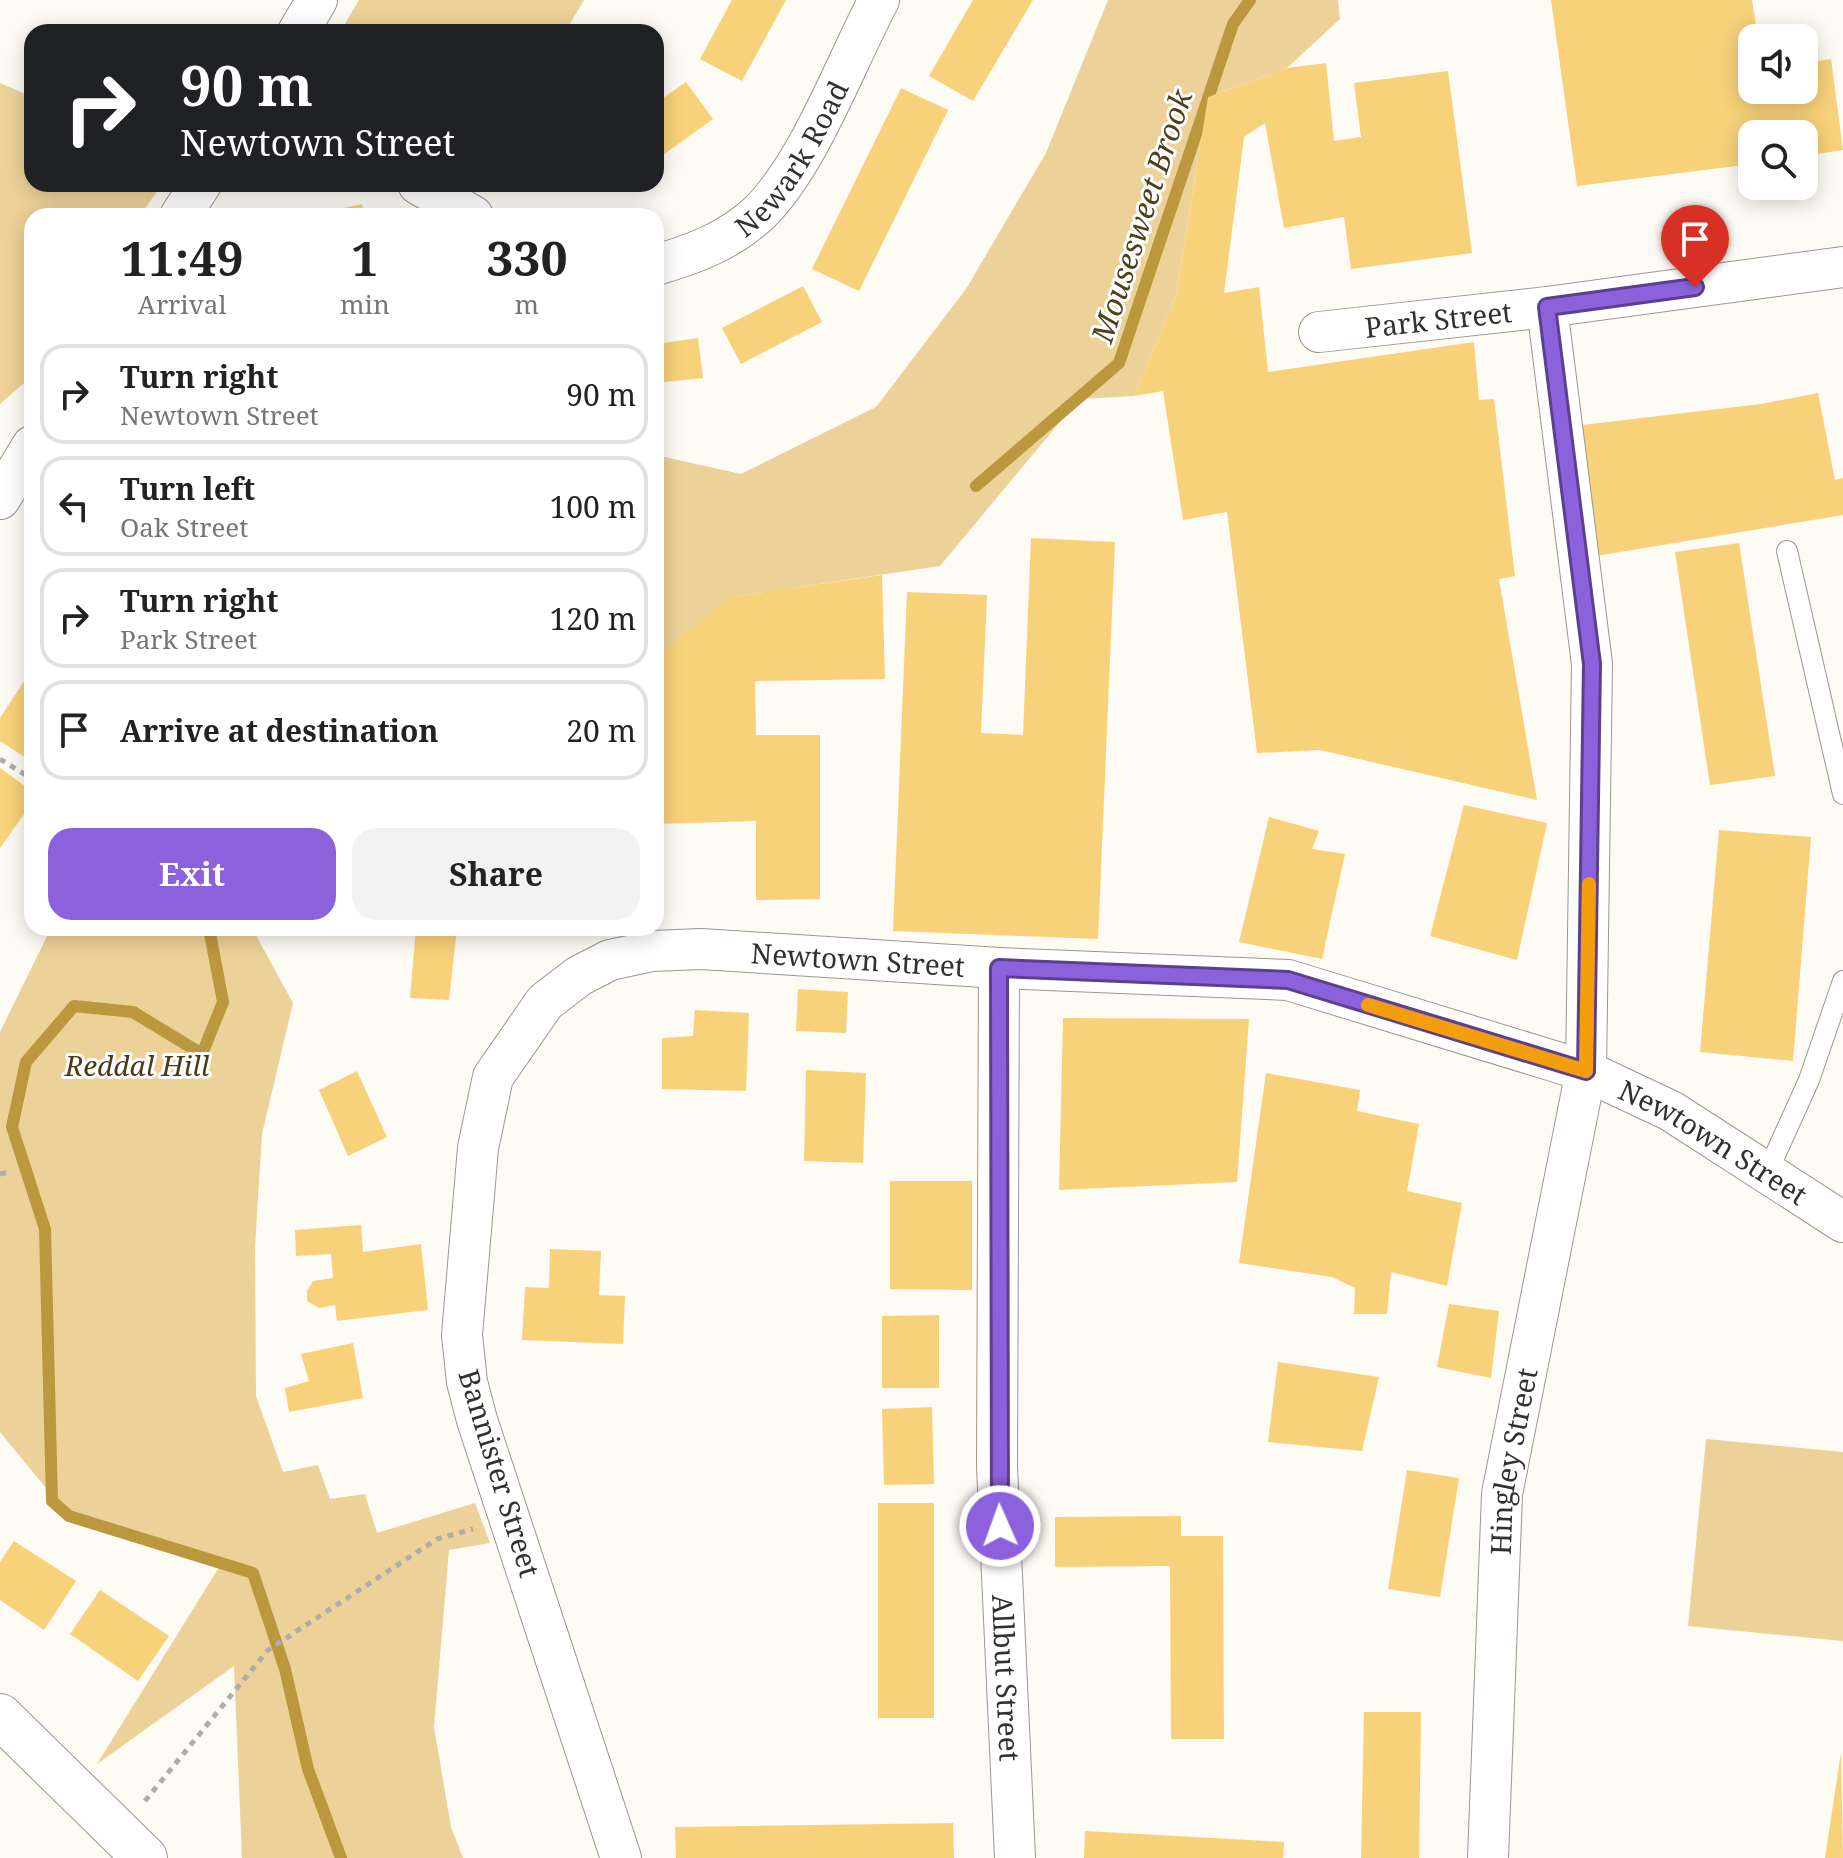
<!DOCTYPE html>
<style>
:root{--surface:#fff;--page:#f2f2f2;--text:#222;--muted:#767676;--line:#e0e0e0;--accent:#8c62dc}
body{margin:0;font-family:"Noto Serif",serif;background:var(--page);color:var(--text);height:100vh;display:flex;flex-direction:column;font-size:30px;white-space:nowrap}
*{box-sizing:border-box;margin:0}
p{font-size:26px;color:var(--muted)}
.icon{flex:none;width:44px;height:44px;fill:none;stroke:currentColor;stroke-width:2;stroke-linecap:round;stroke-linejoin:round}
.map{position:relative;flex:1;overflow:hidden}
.drawer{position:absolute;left:24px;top:208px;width:640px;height:728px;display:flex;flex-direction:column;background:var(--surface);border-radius:24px;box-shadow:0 4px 20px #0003}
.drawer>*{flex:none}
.hud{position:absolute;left:24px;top:24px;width:640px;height:168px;border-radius:24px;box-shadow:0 4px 20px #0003;background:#202124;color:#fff;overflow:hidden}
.controls{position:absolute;left:1738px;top:24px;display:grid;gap:16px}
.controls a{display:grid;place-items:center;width:80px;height:80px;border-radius:16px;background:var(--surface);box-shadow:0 4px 20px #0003;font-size:40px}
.pin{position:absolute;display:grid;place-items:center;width:68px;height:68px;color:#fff;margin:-82px -34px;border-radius:50% 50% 50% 0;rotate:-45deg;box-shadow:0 0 8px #0007}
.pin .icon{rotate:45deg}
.me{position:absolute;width:88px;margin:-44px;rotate:358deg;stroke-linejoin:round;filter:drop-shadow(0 0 6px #0008)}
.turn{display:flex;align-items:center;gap:28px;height:168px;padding:0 24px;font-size:36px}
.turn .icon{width:104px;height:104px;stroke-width:2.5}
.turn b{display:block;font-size:56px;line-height:68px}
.eta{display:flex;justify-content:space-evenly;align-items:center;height:136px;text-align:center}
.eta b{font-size:48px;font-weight:700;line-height:56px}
.button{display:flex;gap:16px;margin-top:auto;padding:16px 24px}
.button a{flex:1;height:92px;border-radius:24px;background:var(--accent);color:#fff;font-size:32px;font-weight:700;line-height:92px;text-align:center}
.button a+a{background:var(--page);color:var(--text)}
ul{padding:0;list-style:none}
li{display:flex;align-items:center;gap:24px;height:100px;margin:0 16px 12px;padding:0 8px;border:4px solid var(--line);border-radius:24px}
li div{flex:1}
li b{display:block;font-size:30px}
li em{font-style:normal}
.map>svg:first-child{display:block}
.green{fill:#ecd298}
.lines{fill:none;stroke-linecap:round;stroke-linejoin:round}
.stream{stroke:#bb973d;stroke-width:12}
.building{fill:#f8d27a}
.lane-casing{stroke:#9a9790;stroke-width:22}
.street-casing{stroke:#9a9790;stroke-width:42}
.secondary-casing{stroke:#9a9790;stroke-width:46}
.path{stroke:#afada8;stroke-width:5;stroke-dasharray:6 6;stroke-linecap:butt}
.lane{stroke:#fff;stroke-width:20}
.street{stroke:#fff;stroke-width:40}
.secondary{stroke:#fff;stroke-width:44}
.route-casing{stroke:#5b408f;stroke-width:20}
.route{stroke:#8c62dc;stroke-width:14}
.slow{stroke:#f59e0b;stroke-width:14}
.labels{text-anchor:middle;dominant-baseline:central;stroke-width:6;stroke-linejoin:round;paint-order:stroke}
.street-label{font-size:28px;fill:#32312e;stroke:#fff}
.park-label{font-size:28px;font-style:italic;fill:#4a3a15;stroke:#fff}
.water-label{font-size:30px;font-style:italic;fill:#4f3f1a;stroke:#fff}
</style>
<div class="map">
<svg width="1843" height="1858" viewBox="0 0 1843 1858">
<rect width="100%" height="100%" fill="#fefbf4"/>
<!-- green -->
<g class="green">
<path d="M359,0h225l-19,32h-225z"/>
<path d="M1108,0h230l2,19 -53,49 -79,29 -32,199 -42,100 -55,3 -139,167 -209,31 -75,60v-202l85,19 135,-67 90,-118 80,-136z"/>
<path d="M0,83l32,14v87h130l-22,32h-108v160l-32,28z"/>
<path d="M51,928h201l41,75 -31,131 -7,112 1,150 27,76 35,-7 12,34 35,-5 12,39 98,-30 15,40 -41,7 -15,177 17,100 12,31h-221l-8,-192 -137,98 124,-200 -152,-48 -69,-84v-400z"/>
<path d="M1706,1439l137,13v189l-155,-15z"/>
</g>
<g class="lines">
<!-- stream -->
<g class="stream">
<path d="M976,486l143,-123 114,-339 17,-24"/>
<path d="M209,928l14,74 -21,52 -69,-42 -59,-6 -48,56 -14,65 33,102 7,272 17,15 184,57 32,96 23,100 33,89"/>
</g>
</g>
<!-- building -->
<g class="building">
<path d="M732,0h54l-44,81 -42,-22z"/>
<path d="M973,0h60l-60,101 -44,-25z"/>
<path d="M1551,0h201l6,38h-6v52h52v-27l27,-4 12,91 -39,6v-22h-52v30l-175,22z"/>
<path d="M1326,63l8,78 27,-4 -7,-54 94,-12 24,182 -121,16 -7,-52 -60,11 -19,-105 -21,14 -20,156 35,-6 9,85 206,-30 5,58 15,-1 21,177 -16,3 38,221 -217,-50 -63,3 -30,-241 -44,8 -20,-129 -29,5 42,-100 32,-199 79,-29z"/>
<path d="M686,82l27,37 -57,41v-57z"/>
<path d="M901,88l47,22 -89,181 -47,-22z"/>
<path d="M362,204l2,12h-52l-1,-1z"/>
<path d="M803,286l19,36 -81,42 -19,-36z"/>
<path d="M698,338l5,40 -47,5v-39z"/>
<path d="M1818,393l17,87 8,-2v37l-247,41 -14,-131 179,-21z"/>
<path d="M1031,538l84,4 -17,397 -205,-8 14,-339 80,3 -6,138 42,2z"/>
<path d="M1739,543l36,233 -65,9 -35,-233z"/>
<path d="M882,575l3,104 -130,2 1,54h64v164l-64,1v-79l-100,3v-167l74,-60z"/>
<path d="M32,669v93l-32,-21v-23z"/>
<path d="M0,768l32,23v12l-32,45z"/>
<path d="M1464,805l83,18 -30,137 -87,-24z"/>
<path d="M1269,817l50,14 -7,18 33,5 -23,105 -83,-17z"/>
<path d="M1719,830l92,7 -18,224 -93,-9z"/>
<path d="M416,928h41l-8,72 -39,-2z"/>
<path d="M798,989l50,3 -2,41 -50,-2z"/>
<path d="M695,1010l54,3 -3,78 -84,-2v-51l31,-2z"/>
<path d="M1063,1018l186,1 -12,163 -178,8z"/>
<path d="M806,1070l60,3 -3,90 -59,-2z"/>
<path d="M357,1071l30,66 -39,19 -29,-66z"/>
<path d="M1266,1073l94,17 -3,21 62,13 -12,67 55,12 -15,83 -56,-14 -4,42h-33l1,-26 -23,-11 -93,-14z"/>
<path d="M890,1181h82v109l-82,-1z"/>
<path d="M361,1225l2,27 58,-8 7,66 -91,11 -2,-16 -16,3 -12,-7v-10l6,-10 20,-3 -2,-24 -35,2 -1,-26z"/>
<path d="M550,1249l51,2 -2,44 26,1 -2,48 -101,-4 3,-53 24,1z"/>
<path d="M1449,1304l50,7 -8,67 -54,-11z"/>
<path d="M939,1315v73h-57v-72z"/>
<path d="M353,1343l10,55 -74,14 -4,-24 24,-7 -8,-27z"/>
<path d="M1278,1362l101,15 -17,74 -94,-9z"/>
<path d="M932,1407l2,77 -50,1 -2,-76z"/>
<path d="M1407,1470l52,8 -19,119 -52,-8z"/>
<rect x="878" y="1503" width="56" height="215"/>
<path d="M1181,1516v20h42l1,203h-53l-1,-173 -115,1v-50z"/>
<path d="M14,1541l62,40 -32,49 -44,-30v-38z"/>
<path d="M100,1590l69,46 -31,45 -68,-47z"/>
<path d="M1364,1712h57l-2,146h-58z"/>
<path d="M1841,1752l2,106h-18z"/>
<path d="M953,1823l1,35h-278l-1,-31z"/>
<path d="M1085,1831l199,11 -1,16h-199z"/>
</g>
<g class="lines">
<defs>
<g id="lane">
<path d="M1787,551l56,243"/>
<path d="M1767,1173l42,-93 34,-99"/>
</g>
<g id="street">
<path d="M298,32l19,-32"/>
<path d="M418,184l55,32"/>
<path d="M180,216l21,-32"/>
<path id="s1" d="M656,265c38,-11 73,-24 103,-52 50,-49 86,-149 120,-213"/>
<path id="s2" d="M1319,332l228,-25 296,-40"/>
<path d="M0,499l32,-53"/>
<path id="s3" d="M999,968l-2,498 18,392"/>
<path id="s4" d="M621,1858l-144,-438 -10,-38 -5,-47 16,-187 15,-71 52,-75 34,-26 31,-16 42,-9 49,-2 298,19 289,12 298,91 85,40 172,111"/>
<path id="s5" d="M1488,1858l14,-364 84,-423 6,-407 -45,-357"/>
</g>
<path id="secondary" d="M0,1716l145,142"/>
</defs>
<!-- lane casing -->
<use href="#lane" class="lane-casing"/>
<!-- street casing -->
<use href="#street" class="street-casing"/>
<!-- secondary casing -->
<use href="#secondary" class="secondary-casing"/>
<!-- path -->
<g class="path">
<path d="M0,759l32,20"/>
<path d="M0,1174l9,-2"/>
<path d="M145,1801l123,-151 169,-111 36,-10"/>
</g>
<!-- lane -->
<use href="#lane" class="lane"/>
<!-- street -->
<use href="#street" class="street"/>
<!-- secondary -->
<use href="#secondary" class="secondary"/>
</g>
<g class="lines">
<defs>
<path id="route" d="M1000,1526l-1,-558 289,12 298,91 6,-407 -45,-357 148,-20"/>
</defs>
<!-- route casing -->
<use href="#route" class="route-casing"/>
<!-- route -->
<use href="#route" class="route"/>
<!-- slow -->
<path class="slow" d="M1368,1005l218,66 3,-187"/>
</g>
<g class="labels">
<!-- street labels -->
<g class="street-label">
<text stroke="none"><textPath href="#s1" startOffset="180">Newark Road</textPath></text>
<text stroke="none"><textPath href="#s2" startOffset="120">Park Street</textPath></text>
<text stroke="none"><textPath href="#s4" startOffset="1226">Newtown Street</textPath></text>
<text stroke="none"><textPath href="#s4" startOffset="2114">Newtown Street</textPath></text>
<text stroke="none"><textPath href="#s5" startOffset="398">Hingley Street</textPath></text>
<text transform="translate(500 1473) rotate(73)">Bannister Street</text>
<text stroke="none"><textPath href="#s3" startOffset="710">Allbut Street</textPath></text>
</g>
<!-- park labels -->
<g class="park-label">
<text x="137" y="1065">Reddal Hill</text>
</g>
<!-- water labels -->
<g class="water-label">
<text transform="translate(1141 216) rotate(-72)">Mousesweet Brook</text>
</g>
</g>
</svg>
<div class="controls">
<a><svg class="icon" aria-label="sound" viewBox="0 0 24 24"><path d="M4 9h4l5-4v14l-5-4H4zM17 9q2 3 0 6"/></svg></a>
<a><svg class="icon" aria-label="search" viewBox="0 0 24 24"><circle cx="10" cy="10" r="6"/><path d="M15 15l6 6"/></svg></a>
</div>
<div class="pin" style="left:1695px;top:287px;background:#d93025"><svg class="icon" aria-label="arrive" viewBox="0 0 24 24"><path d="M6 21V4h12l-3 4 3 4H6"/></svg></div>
<svg class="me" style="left:1000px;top:1526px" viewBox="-20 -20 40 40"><circle r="17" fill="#8c62dc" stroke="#fff" stroke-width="3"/><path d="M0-11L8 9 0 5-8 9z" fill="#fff"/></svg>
<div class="hud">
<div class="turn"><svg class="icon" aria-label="right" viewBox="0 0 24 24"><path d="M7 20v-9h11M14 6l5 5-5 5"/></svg><div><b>90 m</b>Newtown Street</div></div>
</div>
<section class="drawer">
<div class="eta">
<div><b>11:49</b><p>Arrival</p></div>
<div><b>1</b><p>min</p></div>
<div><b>330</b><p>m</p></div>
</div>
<ul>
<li><svg class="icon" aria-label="right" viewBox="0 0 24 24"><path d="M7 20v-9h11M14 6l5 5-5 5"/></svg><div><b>Turn right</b><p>Newtown Street</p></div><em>90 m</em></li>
<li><svg class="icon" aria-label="left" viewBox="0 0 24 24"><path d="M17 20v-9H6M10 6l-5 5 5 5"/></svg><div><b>Turn left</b><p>Oak Street</p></div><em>100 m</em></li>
<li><svg class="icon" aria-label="right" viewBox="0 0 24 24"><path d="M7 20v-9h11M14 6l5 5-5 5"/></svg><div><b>Turn right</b><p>Park Street</p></div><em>120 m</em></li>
<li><svg class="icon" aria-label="arrive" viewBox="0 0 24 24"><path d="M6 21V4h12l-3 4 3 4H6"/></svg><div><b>Arrive at destination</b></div><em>20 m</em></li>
</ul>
<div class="button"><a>Exit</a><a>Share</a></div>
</section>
</div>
